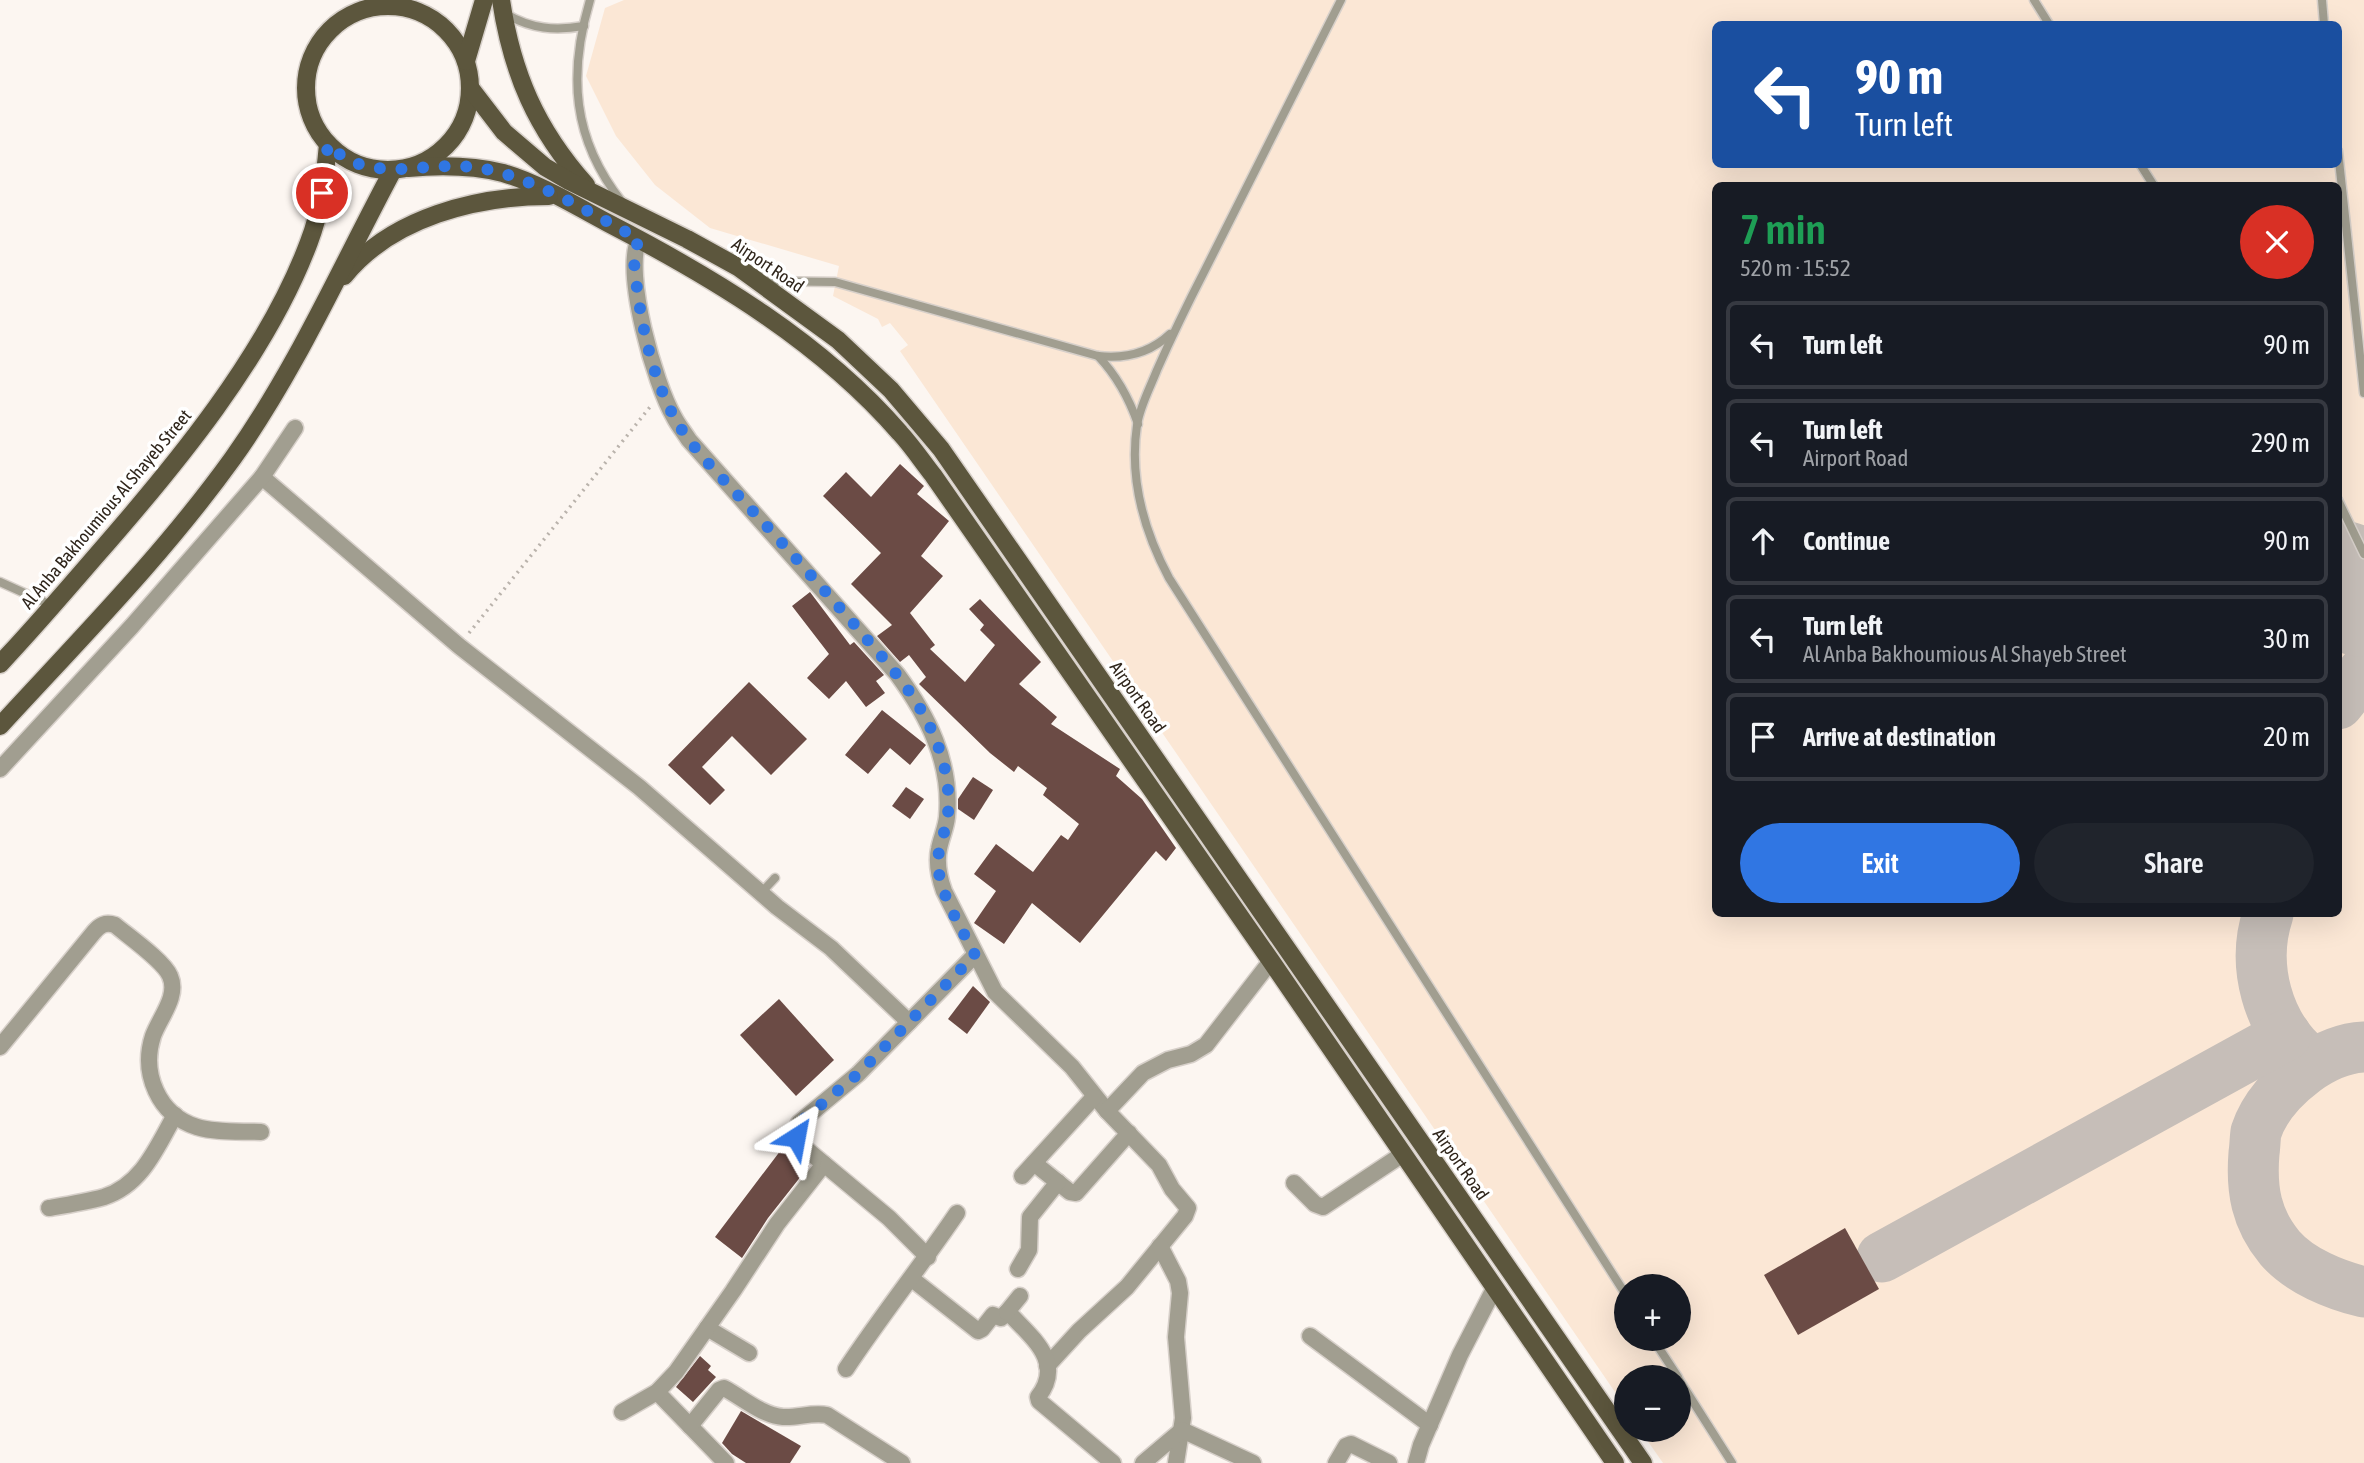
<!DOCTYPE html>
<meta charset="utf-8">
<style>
:root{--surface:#171b24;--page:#20242c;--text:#f1f3f6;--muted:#9ea1a6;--line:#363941;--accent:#3076e3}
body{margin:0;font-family:"Asap Condensed",sans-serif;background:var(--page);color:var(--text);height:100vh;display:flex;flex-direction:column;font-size:26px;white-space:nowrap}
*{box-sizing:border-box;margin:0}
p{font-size:23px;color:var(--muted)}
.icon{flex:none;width:38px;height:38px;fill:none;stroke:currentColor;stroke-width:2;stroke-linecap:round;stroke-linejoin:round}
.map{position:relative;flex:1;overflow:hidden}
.panel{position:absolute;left:1712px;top:182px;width:630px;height:735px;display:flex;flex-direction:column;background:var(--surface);border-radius:10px;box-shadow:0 7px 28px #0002}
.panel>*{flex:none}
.top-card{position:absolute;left:1712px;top:21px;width:630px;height:147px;border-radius:10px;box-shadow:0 7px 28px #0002;background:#1a4fa0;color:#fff;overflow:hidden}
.fabs{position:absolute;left:1614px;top:1274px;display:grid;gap:14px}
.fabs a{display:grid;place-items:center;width:77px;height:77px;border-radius:50%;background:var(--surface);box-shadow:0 7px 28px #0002;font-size:35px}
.pin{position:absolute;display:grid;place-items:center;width:60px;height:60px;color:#fff;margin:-30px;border:4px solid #fff;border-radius:50%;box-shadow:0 2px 7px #0007}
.me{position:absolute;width:77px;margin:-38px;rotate:34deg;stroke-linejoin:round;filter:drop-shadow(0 0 5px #0008)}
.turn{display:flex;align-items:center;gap:24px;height:147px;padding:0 28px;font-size:32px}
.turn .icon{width:91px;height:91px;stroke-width:2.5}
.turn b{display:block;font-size:49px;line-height:60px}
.round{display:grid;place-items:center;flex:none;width:74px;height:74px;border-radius:37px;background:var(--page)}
.head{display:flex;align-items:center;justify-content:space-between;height:119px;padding:0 28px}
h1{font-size:42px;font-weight:600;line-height:52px;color:#1e9e55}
.action{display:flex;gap:14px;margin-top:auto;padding:14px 28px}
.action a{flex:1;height:80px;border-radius:42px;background:var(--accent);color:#fff;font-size:28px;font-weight:600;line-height:80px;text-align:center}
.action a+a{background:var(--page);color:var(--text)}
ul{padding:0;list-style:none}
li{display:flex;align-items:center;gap:21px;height:88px;margin:0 14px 10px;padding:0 14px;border:4px solid var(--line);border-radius:10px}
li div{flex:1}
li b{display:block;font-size:26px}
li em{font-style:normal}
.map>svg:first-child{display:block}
.built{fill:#fbe7d5;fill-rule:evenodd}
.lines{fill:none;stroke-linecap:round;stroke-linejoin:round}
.taxiway{stroke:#c6beb8;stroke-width:51}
.runway{stroke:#c6beb8;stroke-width:128}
.building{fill:#6b4b45}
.service-casing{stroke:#d7d0ca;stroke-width:11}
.minor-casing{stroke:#d7d0ca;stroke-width:19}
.primary-casing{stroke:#d7d0ca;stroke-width:21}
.path{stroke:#bab3ac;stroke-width:3.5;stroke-dasharray:2 5;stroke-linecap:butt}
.service{stroke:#a19e90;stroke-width:8}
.minor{stroke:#a19e90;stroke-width:16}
.primary{stroke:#5c563d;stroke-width:18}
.route{stroke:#3076e3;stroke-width:12;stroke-dasharray:0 21.6}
.labels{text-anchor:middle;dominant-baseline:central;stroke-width:7;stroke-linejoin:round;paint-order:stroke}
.street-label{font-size:18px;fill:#2f251b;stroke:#fff}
</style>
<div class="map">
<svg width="2364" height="1463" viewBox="0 0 2364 1463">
<rect width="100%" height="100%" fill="#fcf6f1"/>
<!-- built -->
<path class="built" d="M624,0h1740v1463h-701l-23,-33h38v-53h-52v31l-726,-1057 8,-6 -18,-22 -8,4 -4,-8 -45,-23 6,-30 -129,-38 -55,-43 -39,-49 -30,-60 19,-68zM1715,24h623v140h-623zM1715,186h623v728h-623zM1626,1286h52v53h-52z"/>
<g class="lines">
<!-- taxiway -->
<g class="taxiway">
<path d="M2338,704l26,-33"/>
<path d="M2268,914c-17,51 -1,112 41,146"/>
<path d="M2364,1047c-22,1 -41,10 -59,23 -20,15 -41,37 -49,62 -1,6 -1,15 -2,21 -3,37 2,66 26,95 20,23 55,37 84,44"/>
<path d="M1882,1257l404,-222"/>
</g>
<!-- runway -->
<path class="runway" d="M2338,584l26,9"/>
</g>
<!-- building -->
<g class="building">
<path d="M900,464l24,22 -7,8 32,27 -28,35 22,20 -33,37 25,32 -5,4 35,33 30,-37 -15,-15 4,-5 -15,-16 11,-10 61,63 -22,22 38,33 -6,7 69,45 -4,7 26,23 34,49 -10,13 -10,-10 -76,92 -48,-40 -28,41 -30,-21 22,-32 -22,-17 22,-30 37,28 28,-37 7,5 11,-16 -36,-29 4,-7 -29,-22 -4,6 -24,-19 -71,-69 7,-7 -17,-22 -9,7 -23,-26 15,-11 -41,-41 30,-31 -58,-57 23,-24 25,25z"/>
<path d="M810,592l40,53 4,-3 30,33 -8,6 9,12 -19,14 -20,-26 -17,18 -22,-21 22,-24 -37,-48z"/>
<path d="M749,682l58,57 -36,36 -39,-39 -30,31 23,23 -15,15 -42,-40z"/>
<path d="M882,710l44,35 -16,20 -20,-17 -22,26 -23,-19z"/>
<path d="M973,777l20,13 -19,30 -16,-11v-10z"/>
<path d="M906,787l18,12 -14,20 -18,-13z"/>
<path d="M973,986l17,16 -23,32 -19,-15z"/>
<path d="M779,999l55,61 -38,36 -56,-61z"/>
<path d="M787,1142l6,10 16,14 -41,52 -26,40 -27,-21z"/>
<path d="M1845,1228l34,61 -81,46 -34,-60z"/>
<path d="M700,1356l11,10 -3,4 8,7 -23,25 -17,-15z"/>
<path d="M741,1411l60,35 -11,17h-44l-14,-9 -10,-11z"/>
</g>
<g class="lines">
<defs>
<g id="service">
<path d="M590,0c-22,74 -18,139 32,202"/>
<path d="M1341,0c-45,90 -91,180 -136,270 -17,33 -33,66 -48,100 -7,18 -17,36 -20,55 -8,54 7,106 32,153l457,717"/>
<path d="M2034,0l15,24"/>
<path d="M2322,0l2,24"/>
<path d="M506,14c25,15 49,17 78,12"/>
<path d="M2338,151l26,242"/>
<path d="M2140,164l14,22"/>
<path d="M763,281l72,1 263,74c27,3 52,-3 72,-22"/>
<path d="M1098,356c19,20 31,42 40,68"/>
<path d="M2338,500l26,54"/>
<path d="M0,582l53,24"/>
<path d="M761,893l14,-15"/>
<path d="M1653,1339l25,38"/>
<path d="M1678,1378l54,85"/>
</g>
<g id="minor">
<path d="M639,239c-16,34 16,146 35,178 4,8 10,15 15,23l208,234c31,42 55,89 50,143 -1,11 -6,21 -8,32 -3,14 0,28 5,42l51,101 77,75 35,44 52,54 13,24 16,19 -3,8 -58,71 -48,44 -32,35"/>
<path d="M262,477l197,169 180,141 138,120 54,41 78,74"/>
<path d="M0,769l132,-143 130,-149 33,-49"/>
<path d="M0,1047l94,-115c6,-7 11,-10 21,-7 13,11 49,36 55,51 9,20 -10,41 -17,60 -12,37 5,79 44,91 20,6 43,4 64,5"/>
<path d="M1107,1111l36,-38 25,-13 23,-6 15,-9 65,-84"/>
<path d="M1034,1163l36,29 6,1 53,-60"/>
<path d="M1022,1176l72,-79"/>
<path d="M1294,1183l21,21 8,3 80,-53"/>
<path d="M49,1208c18,-3 37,-6 55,-11 38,-12 53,-50 71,-82"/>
<path d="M1160,1246l18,35 2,12 -4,44 7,81 -7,45"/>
<path d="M928,1257l-39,-39 -89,-74c-5,-8 -5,-13 -1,-21l59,-49 117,-119"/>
<path d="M1018,1269l11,-19 1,-33 28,-35"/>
<path d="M912,1279l66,52 4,-2 11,-14 8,3 5,-5h3c23,25 56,49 29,84l1,4 74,62"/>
<path d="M1007,1312l13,-16"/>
<path d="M707,1328l42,25"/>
<path d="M1310,1336l120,89"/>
<path d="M846,1369c35,-53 75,-103 111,-156"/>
<path d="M657,1392l69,71"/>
<path d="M622,1412l35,-20 19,-20 57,-81 44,-67 47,-60"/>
<path d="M690,1426l29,-36 5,-2c19,10 37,27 59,29 15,1 29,-5 44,-2l75,48"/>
<path d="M1143,1463l39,-33 71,33"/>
<path d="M1336,1463l10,-17 5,-2 38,19"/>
<path d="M1416,1463l5,-18 39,-90 35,-68"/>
</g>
<g id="primary">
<path d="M501,0c11,73 35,129 85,185"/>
<circle cx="388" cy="88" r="82"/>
<path d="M466,61l18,-61"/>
<path d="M471,89l33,43 41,35 24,14 118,58 51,28 100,73 53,50 50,59 702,1014"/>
<path d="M408,168c33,-3 63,-3 95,5 35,10 73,33 105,50 106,55 213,119 292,210 12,13 22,28 33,42l338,486 344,502"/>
<path d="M344,276c48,-59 133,-80 205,-80"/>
<path d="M0,664c33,-35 64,-71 95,-107 79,-90 172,-202 214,-315 12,-31 16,-65 19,-98"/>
<path d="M0,726c80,-87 164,-172 233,-268 64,-90 108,-191 160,-288"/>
</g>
</defs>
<!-- service casing -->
<use href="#service" class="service-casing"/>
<!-- minor casing -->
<use href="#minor" class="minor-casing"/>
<!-- primary casing -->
<use href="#primary" class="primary-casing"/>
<!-- path -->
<path class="path" d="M469,633l181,-226"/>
<!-- service -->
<use href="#service" class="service"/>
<!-- minor -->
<use href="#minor" class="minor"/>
<!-- primary -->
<use href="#primary" class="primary"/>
</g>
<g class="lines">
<!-- route -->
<path class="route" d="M322,193l6,-49c40,42 94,17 144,23 55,6 118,46 167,72l-5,14v9c5,51 15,107 39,153 15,30 54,68 77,93 35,38 69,76 103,115 28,33 59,65 78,106 13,27 21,62 16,92 -3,14 -9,27 -9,41 0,30 24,67 37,93l-117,119 -59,49 -3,6v8"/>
</g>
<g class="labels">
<!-- street labels -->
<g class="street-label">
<text transform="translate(768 265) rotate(34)">Airport Road</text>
<text transform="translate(106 509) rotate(-50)">Al Anba Bakhoumious Al Shayeb Street</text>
<text transform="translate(1138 697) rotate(55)">Airport Road</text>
<text transform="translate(1461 1164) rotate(55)">Airport Road</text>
</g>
</g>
</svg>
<div class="fabs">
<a>+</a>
<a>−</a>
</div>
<div class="pin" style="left:322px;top:193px;background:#d93025"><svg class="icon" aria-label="arrive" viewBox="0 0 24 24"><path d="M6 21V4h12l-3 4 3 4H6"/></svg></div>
<svg class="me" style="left:796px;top:1137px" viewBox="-20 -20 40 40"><path d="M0-17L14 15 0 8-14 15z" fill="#3076e3" stroke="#fff" stroke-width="4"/></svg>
<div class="top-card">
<div class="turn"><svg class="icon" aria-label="left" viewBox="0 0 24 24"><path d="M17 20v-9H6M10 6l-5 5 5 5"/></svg><div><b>90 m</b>Turn left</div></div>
</div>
<section class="panel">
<div class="head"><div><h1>7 min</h1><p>520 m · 15:52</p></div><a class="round" style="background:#d93025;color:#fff"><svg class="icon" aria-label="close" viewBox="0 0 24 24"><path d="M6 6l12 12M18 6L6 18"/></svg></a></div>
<ul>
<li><svg class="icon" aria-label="left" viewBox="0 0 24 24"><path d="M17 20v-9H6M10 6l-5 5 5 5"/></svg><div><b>Turn left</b></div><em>90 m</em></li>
<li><svg class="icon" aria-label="left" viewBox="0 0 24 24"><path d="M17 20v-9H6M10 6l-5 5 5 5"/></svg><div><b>Turn left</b><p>Airport Road</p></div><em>290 m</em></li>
<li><svg class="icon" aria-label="ahead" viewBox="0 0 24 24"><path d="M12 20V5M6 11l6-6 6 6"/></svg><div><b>Continue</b></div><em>90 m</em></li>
<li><svg class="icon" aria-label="left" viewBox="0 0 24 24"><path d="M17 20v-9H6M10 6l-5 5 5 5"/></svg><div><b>Turn left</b><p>Al Anba Bakhoumious Al Shayeb Street</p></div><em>30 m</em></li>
<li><svg class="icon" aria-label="arrive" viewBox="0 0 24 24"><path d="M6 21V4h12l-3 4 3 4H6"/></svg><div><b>Arrive at destination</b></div><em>20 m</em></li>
</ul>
<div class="action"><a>Exit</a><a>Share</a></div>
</section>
</div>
